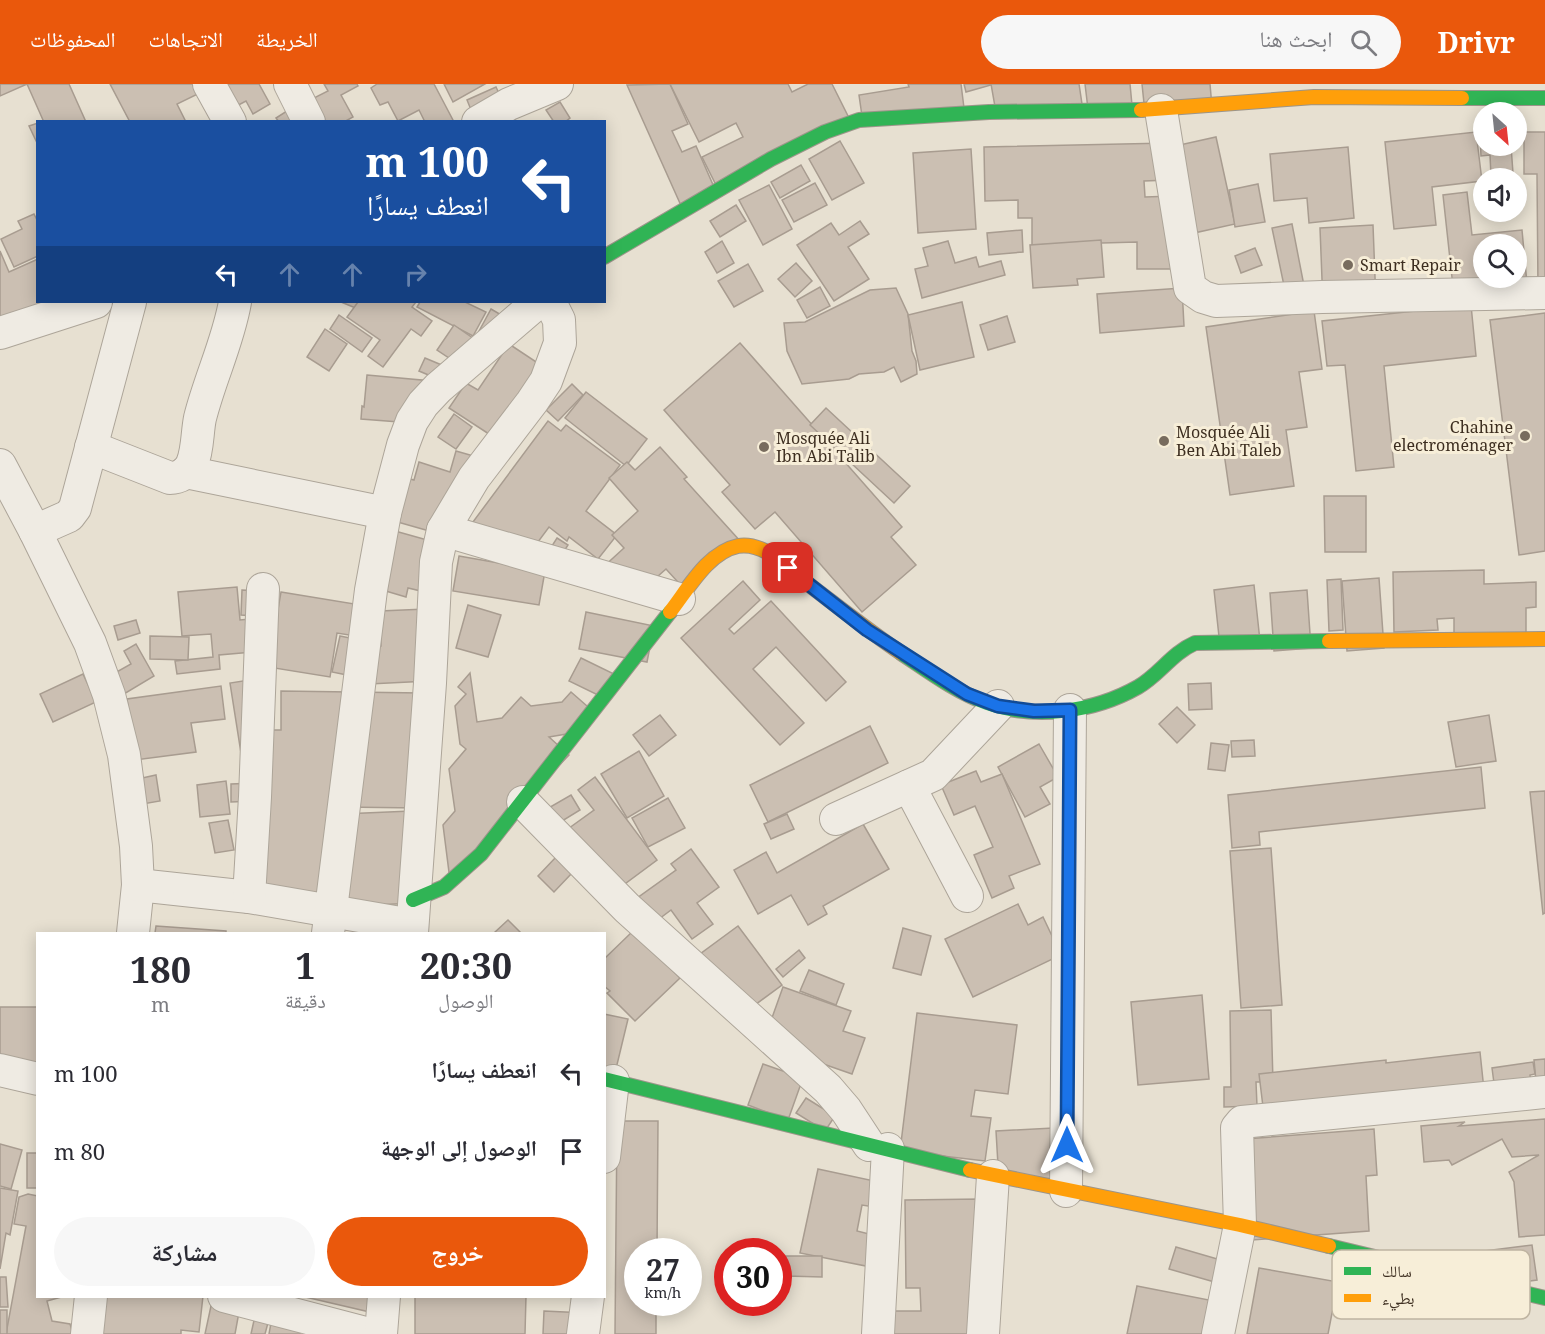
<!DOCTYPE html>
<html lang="ar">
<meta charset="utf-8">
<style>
:root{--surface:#fff;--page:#f7f7f7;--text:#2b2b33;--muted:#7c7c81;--accent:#ea580c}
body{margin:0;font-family:"Noto Serif","Noto Naskh Arabic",serif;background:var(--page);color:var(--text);direction:rtl;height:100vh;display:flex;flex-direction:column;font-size:22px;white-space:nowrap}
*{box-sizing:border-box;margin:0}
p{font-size:20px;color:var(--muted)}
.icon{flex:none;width:33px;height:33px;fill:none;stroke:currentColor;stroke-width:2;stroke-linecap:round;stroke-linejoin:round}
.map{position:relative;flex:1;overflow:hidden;direction:ltr}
.details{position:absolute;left:36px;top:848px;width:570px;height:366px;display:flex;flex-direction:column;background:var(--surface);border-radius:0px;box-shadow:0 3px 15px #0003;direction:rtl}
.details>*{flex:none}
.guide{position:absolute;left:36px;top:36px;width:570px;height:183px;border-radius:0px;box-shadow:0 3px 15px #0003;direction:rtl;background:#1a4fa0;color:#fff;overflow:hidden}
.needle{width:39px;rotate:153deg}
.controls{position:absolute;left:1473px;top:18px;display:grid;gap:12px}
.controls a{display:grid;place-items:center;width:54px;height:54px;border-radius:50%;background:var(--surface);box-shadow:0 3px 15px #0003;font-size:30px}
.speed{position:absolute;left:624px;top:1154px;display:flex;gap:12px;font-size:30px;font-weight:700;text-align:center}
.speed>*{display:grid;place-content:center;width:78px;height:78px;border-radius:50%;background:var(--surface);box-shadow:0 3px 15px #0003;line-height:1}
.speed small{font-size:15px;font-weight:400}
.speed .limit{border:9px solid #d22;background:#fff;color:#111}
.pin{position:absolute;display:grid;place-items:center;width:51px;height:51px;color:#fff;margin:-26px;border-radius:12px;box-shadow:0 3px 9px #0006}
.me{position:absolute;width:66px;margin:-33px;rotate:0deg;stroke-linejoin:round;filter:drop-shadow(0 0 4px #0008)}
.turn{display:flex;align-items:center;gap:21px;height:126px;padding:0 18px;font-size:27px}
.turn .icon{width:78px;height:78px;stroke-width:2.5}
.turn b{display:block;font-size:42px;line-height:51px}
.lanes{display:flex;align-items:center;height:57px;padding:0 18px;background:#0003;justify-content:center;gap:30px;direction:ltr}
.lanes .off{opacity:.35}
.eta{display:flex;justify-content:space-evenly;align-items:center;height:102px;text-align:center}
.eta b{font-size:36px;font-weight:700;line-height:42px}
.cta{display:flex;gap:12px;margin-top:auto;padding:12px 18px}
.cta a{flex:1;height:69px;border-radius:36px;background:var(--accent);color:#fff;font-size:24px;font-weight:700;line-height:69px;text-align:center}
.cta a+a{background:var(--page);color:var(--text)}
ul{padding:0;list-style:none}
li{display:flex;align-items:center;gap:18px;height:78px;padding:0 18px}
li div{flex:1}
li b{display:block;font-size:22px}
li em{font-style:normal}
header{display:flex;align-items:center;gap:36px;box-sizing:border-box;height:84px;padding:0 30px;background:var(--accent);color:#fff}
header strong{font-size:28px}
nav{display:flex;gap:33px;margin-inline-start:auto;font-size:21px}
.search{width:420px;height:54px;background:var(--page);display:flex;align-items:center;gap:15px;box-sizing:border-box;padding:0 21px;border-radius:33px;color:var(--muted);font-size:22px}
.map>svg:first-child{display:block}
.building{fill:#cbbfb2;stroke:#a89c90;stroke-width:1.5;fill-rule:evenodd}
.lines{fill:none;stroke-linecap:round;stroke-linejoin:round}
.street-casing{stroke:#ada599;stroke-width:34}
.fast-casing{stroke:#9c958a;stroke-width:16}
.slow-casing{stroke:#9c958a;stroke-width:16}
.street{stroke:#efebe3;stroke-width:32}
.fast{stroke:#30b455;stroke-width:14}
.slow{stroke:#ff9f0a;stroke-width:14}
.route-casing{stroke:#114b97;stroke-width:15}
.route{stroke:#1a73e8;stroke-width:10}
.poi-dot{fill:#786c5e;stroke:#f7eed8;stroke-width:2}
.labels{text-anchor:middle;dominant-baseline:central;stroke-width:6;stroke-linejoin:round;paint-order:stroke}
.poi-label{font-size:16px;fill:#3d2e20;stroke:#f7eed8;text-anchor:start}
.key{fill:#f7eed8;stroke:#bfb4a1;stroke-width:1.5}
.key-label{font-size:16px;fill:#3d2e20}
</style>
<header>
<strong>Drivr</strong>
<div class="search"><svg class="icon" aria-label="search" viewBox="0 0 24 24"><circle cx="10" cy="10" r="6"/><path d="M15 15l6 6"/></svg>ابحث هنا</div>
<nav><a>الخريطة</a><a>الاتجاهات</a><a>المحفوظات</a></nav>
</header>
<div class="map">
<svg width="1545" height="1250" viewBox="0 0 1545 1250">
<rect width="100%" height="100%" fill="#e7e0d1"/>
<!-- building -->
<g class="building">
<path d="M0,0h69l17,38h-45l2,-2 -16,-36 -27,12z"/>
<path d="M110,0h95l3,5 -31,15 9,18h-56z"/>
<path d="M214,0h45l11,20 -17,10 -7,-13 -17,9z"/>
<path d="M324,0h33l1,2 -17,9 12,22 -9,5h-25l-11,-21 20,-10z"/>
<path d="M377,0h57l20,38h-29l-6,-12 -21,11 -10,-19 -8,3 -9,-17z"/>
<path d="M444,0h41l-32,18z"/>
<path d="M670,0l18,40 -16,7 10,21 14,-6 21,48 -34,16 -56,-125z"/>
<path d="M670,0h118l4,8 16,-8h24l18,36 -133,67 -15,-30 41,-20 -7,-14 -37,19z"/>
<path d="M908,0h53l3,24 -101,15 -4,-28 50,-8z"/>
<path d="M964,0h27v1l-25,7z"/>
<path d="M991,0h88l3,20 -85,14z"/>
<path d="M1085,0h45l2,21 -44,4z"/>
<path d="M1142,0h68l2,23 -67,6z"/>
<path d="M496,3l14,30 -34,5 -9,-22z"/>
<path d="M560,18l10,16 -5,4h-11l-8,-12z"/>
<path d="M290,25l8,13h-19l-3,-4z"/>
<path d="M38,39v22l-9,-19z"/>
<path d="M1476,48l6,49 -50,6 4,38 -42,4 -9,-87z"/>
<path d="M1524,48h21v158h-7l-1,-116h-13z"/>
<path d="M1480,52h4v10h27l2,27 -22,3 -1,-21 -9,1z"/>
<path d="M1216,53l19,87 -41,9 -19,-87z"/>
<path d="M840,57l24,42 -32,17 -23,-41z"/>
<path d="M1169,59v37l-25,1 1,16 28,-1 1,73h-37v-27l-105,3v-27h-14v-18l-33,1 -1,-54z"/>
<path d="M1348,63l6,71 -45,5 -2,-25 -33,3 -4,-47z"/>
<path d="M971,65l5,80 -58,4 -5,-80z"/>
<path d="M801,81l9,16 -30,17 -9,-16z"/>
<path d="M815,99l12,22 -33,17 -12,-22z"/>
<path d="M1258,100l7,38 -30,5 -6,-37z"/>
<path d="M769,101l23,44 -29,16 -24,-45z"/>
<path d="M1467,108l5,43 50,-5 5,54 -73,12 -11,-101zM1484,160h32v34h-32z"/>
<path d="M736,121l10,16 -26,16 -10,-16z"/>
<path d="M34,130l4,8v34l-24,11 -13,-28 21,-10 -4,-8z"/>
<path d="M860,137l9,13 -21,13 21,32 -35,22 -37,-56 34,-22 8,12z"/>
<path d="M1292,140l14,72 -19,4 -15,-72z"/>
<path d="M1373,141l3,78 -53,2 -3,-77z"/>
<path d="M1022,146l1,22 -34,3 -2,-22z"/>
<path d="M1101,156l3,37 -27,2 1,6 -45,3 -3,-43z"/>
<path d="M722,157l12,22 -17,10 -12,-21z"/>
<path d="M948,157l7,22 21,-6 3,10 22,-6 4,14 -83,23 -7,-29 13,-3 -5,-18z"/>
<path d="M1255,164l7,17 -21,8 -6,-17z"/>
<path d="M0,167l9,21 29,-13v43h7l-45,20z"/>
<path d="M796,179l16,18 -17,16 -17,-18z"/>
<path d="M748,180l15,27 -29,16 -16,-26z"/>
<path d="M820,203l10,19 -23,12 -10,-18z"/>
<path d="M896,204l12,26 4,37 4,10 1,13 -16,8 -7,-15 -10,5 -25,2 -10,5 -47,5 -15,-33 -3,-28 21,-1 65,-32z"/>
<path d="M1182,204l2,38 -84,7 -3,-39z"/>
<path d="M341,218h20l-3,7z"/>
<path d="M358,218h58l-4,5 20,14 -11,15 -10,-7 -28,38 -15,-11 12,-16 -33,-23z"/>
<path d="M420,218h45l21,10 -13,24 -56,-29z"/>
<path d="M962,218l12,55 -54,13 -12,-55z"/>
<path d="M1471,221l5,51 -92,10 10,101 -38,4 -11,-106 -18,1 -5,-45z"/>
<path d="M491,225l19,11 -32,13z"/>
<path d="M1314,227l8,58 -23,3 8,55 -21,3 8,56 -64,9 -24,-168z"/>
<path d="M1545,229v238l-26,4 -29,-235z"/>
<path d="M339,231l33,23 -10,14 -32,-23z"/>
<path d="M1007,232l8,26 -27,8 -8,-25z"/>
<path d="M454,241l36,25 -17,24 -36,-24z"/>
<path d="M325,245l22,15 -18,27 -22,-14z"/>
<path d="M740,259l162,184 -11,10 25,28 -54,47 -87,-100 -20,17 -33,-37 8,-7 -66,-75z"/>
<path d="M509,260l50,33 -67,59 -43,-28 17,-25 12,7z"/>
<path d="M425,274l19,8 -6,13 -19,-8z"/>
<path d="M367,291l65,6 -20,42 -51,-4 1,-13 2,1z"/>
<path d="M572,300l11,11 -25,26 -12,-11z"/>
<path d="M586,308l61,47 -21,27 -61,-48z"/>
<path d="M826,324l84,78 -16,17 -84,-78z"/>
<path d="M454,330l18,13 -16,22 -18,-12z"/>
<path d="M548,337l13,10 5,-6 54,40 -34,46 31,24 -19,24 -29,-22 -2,4 -18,-14 -14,19 -68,-16z"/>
<path d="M660,363l27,30 -3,2 57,63 -54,50 -21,-23 -36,32 -29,-32 23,-21 -12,-13 26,-24 -29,-33 18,-16 8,8z"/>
<path d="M456,367l21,6 -23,81 -60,-17 12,-43 8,2 5,-18 31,10z"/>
<path d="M1324,412h42v56h-41z"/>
<path d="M395,447l43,12 -13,49 -17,-4 -2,9 -27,-8z"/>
<path d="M557,454l11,7 -14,22 -11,-7z"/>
<path d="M459,472l86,15 -6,34 -86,-14z"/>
<path d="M1484,486v14l52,-2v25l-10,1v27l-72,6v-23l-17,1 1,11 -44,2 -1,-60z"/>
<path d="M1379,494l5,70 -37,3 -5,-70z"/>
<path d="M1341,495l2,51 -14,1 -2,-51z"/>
<path d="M743,497l17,19 -31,29 5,5 37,-33 75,81 -20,19 -50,-54 -23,22 51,54 -24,22 -99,-107z"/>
<path d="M1254,501l6,56 -40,5 -6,-56z"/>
<path d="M237,503l3,33 20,-2 4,33 -45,4 1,14 -43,5 -2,-13 38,-4 -2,-23 -29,2 -4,-44z"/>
<path d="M242,506l16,1 -1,25 -16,-1z"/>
<path d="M1307,506l4,58 -37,3 -4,-58z"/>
<path d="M281,508l92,15 -5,31 -31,-5 -7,44 -62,-10z"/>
<path d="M468,521l33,10 -13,42 -32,-9z"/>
<path d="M426,525l3,72 -60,3 -1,-38h13l-1,-35z"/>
<path d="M586,528l68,14 -7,36 -68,-13z"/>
<path d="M136,536l4,13 -22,7 -4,-14z"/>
<path d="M150,552l39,1 -1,23 -38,-1z"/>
<path d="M340,552l25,5 -8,36 -25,-5z"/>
<path d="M136,560l18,32 -30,18 -11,-20 18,-10 -7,-13z"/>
<path d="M581,574l33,16 -12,23 -33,-16z"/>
<path d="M470,589l7,49 25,-4 19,-21 10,9 31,-4 9,-10 24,21 -17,19 -29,5 20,18 -119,125 -7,-55 12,-14 -6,-42 17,-20 -6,-5 -5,-38 11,-12 -8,-7z"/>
<path d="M83,590l13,28 -43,20 -13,-28z"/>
<path d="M249,596l11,69 -19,4 -11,-70z"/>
<path d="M1211,599l1,26 -23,1 -1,-26z"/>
<path d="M221,602l4,33 -34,4 5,29 -61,8 -8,-61z"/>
<path d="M281,607l140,2 -2,115 -77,-1 -2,104 -76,-1 4,-180h13z"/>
<path d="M1177,623l18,18 -18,18 -18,-19z"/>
<path d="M660,631l16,20 -27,21 -16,-21z"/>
<path d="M1489,631l7,46 -40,6 -8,-45z"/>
<path d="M870,642l18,37 -120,59 -18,-37z"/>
<path d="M1254,656l1,16 -23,1 -1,-16z"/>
<path d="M1211,659l18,2 -4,26 -17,-2z"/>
<path d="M1039,660l19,33 -18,10 10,17 -25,13 -27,-50z"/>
<path d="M639,667l25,45 -37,22 -26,-44z"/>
<path d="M1481,683l4,41 -226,24 1,13 -28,3 -4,-53z"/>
<path d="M976,687l5,11 21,-8 38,90 -31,12 5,12 -22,10 -18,-43 19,-8 -18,-41 -21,9 -13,-30z"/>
<path d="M156,691l4,26 -23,4 -4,-25z"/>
<path d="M595,693l62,83 -39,29 -53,-58 29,-21 -16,-20z"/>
<path d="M226,697l4,33 -30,3 -3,-32z"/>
<path d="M258,699v18l-27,1v-18z"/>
<path d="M1545,707v122l-2,1 -13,-122z"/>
<path d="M571,711l9,15 -26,16 -9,-16z"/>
<path d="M668,714l17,30 -37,19 -16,-29z"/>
<path d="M411,727l4,92 -41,2 -27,15 -5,-106z"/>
<path d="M787,730l7,15 -23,10 -7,-15z"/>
<path d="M228,736l6,30 -19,3 -6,-30z"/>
<path d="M863,740l26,45 -66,37 4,8 -19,11 -17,-30 -33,19 -24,-44 32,-18 11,21z"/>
<path d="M1271,764l11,157 -41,3 -11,-157z"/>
<path d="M691,765l28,38 -22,16 16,21 -21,15 -21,-29 -20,15 -18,-24 43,-31 -5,-6z"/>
<path d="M556,773l16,16 -18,19 -16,-16z"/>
<path d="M1018,820l10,21 15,-8 18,38 -88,42 -28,-58z"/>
<path d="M508,836l13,13h-27z"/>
<path d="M156,842l70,5v2h-71z"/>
<path d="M738,842l44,59 -42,31 -44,-59z"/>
<path d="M903,844l28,8 -10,39 -28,-7z"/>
<path d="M633,847l47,47 -45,43 -28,-28 3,-2 -6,-5v-27z"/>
<path d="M799,866l6,8 -22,19 -7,-8z"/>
<path d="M809,886l35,14 -8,21 -36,-14z"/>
<path d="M783,903l68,24 -8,20 22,7 -13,36 -89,-31z"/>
<path d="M1202,911l7,84 -71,6 -7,-83z"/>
<rect x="0" y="923" width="38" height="58"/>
<path d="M1271,926l2,72h-17l1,24 -33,1v-20h7l-1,-76z"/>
<path d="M917,929l100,12 -9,69 -33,-4 -4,26 20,2 -6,43 -85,-10z"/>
<path d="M604,930l24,5 -14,58 -10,-2z"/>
<path d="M1480,968l4,38 -220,25 -5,-41 127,-14v3z"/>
<path d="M1545,975v32l-8,1 -3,-32z"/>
<path d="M1533,978l2,12 -5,1 1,10 -36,6 -3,-23z"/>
<path d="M763,980l40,14 -15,42 -40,-15z"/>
<path d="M806,1014l29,18 -10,15 -29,-18z"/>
<path d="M1545,1035v116l-26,2 -5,-55 -5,-10 30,-17 -27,2 -10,-18 -50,26 -3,-5 -25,2 -3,-36 44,-4 -6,4z"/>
<path d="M617,1037h41l-1,130h-19v51h18v32h-41z"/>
<path d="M1053,1044l3,50 -57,4 -3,-51z"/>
<path d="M1374,1045l3,46 -11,1 3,55 -117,9 -7,-101z"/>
<path d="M0,1060l22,6 -11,39 -11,-3z"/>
<rect x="27" y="1069" width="11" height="35"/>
<path d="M818,1085l61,13 -5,25 -12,-2 -5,26 16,4 -7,31 -66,-13z"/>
<path d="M0,1104l18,3 -8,44 -4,-2 -6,36z"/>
<path d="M28,1110l10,2v100h27l-18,5 5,20 18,3 3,10h-67l20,-108 -12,-2 5,-27z"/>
<path d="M981,1115l1,135h-89l-1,-23h29l-1,-23h-14l-1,-88z"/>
<path d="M1532,1161l5,35 -63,8 -5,-35z"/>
<path d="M1176,1163l62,18 -6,22 -63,-18z"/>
<path d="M786,1172h36v21l-36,-1z"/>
<path d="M1259,1184l79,14 -10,52h-81z"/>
<path d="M0,1193h6l2,30h-8z"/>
<path d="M1137,1202l72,14 -7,34h-75z"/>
<path d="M103,1212h100l-4,36 -18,-2v4h-82z"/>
<path d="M301,1212h73v17z"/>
<path d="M415,1212h111l-1,38h-110z"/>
<path d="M211,1222l28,6 -4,22h-30z"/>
<rect x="0" y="1226" width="7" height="24"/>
<path d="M544,1227l42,2 -1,21h-42z"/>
<path d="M255,1232l14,3 -4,15h-14z"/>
<path d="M271,1239l30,6 -1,5h-31z"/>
</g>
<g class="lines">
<defs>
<g id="street">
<path d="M209,0l21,38"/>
<path d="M290,0l19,38"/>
<path d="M1161,26l29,178 13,9 13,4 106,-4 223,-4"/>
<path d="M478,38l31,-18 48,-20"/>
<path d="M0,249l96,-31"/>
<path d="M91,363l79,31c9,0 18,-5 22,-14 6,-14 5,-32 8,-46 10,-40 28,-76 35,-116"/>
<path d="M0,381l35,66 55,112 19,52 15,60 12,91 2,39 -5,48"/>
<path d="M186,388l199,41"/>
<path d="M443,446l236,69"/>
<path d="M35,447l34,-15 6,-8 55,-206"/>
<path d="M909,702l58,110"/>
<path d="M523,718l104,106 201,181 18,21 23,35"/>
<path d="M836,735l97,-44 65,-69"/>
<path d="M138,801l111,12 163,28"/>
<path d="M249,813l6,-100 8,-208"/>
<path d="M328,849l43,-343 14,-77 18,-68 9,-24 11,-17 15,-16 100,-86"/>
<path d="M412,849l18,-250 6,-121 7,-32 31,-52 58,-76 14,-21 14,-38 -1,-23 -9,-18"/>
<path d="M0,986l38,9"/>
<path d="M604,1073l9,-76"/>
<path d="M1066,1107l4,-481"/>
<path d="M224,1212l145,38"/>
<path d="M87,1250l4,-38"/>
<path d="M381,1250l3,-38"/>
<path d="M583,1250l5,-38"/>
<path d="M878,1250l10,-185"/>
<path d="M983,1250l10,-158"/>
<path d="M1218,1250l22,-109 -3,-97 5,-6 303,-30"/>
</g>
<g id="fast">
<path d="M1462,14h83"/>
<path d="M604,173l167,-98 54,-27 34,-12 130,-8 152,-2"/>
<path d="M901,569c27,18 55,39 86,50 48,17 107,9 151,-16 21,-12 34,-34 57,-44l134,-2"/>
<path d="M413,816l31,-13 37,-33 189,-242"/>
<path d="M604,995l366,91"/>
<path d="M1329,1162l216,52"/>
</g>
<g id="slow">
<path d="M1141,26l173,-13 148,1"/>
<path d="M670,528c18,-23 38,-60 68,-66 11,-2 22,2 31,7 16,9 29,23 43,34 29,22 58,45 89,66"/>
<path d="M1329,557l216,-2"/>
<path d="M970,1086l270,55 89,21"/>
</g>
</defs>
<!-- street casing -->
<use href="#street" class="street-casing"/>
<!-- fast casing -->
<use href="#fast" class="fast-casing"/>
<!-- slow casing -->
<use href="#slow" class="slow-casing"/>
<!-- street -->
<use href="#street" class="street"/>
<!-- fast -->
<use href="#fast" class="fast"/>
<!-- slow -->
<use href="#slow" class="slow"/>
</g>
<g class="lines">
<defs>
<path id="route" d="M788,484l79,62 100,64 31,12 36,5 36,-1 -3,435"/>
</defs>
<!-- route casing -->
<use href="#route" class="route-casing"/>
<!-- route -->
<use href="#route" class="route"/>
</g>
<!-- markers -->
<g class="poi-dot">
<circle cx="1348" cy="181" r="6"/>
<circle cx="1525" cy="352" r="6"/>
<circle cx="1164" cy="357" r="6"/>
<circle cx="764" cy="363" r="6"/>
</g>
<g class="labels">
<!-- poi labels -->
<g class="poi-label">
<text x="1360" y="181">Smart Repair</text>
<text x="1513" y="343" text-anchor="end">Chahine<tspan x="1513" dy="18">electroménager</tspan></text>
<text x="1176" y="348">Mosquée Ali<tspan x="1176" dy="18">Ben Abi Taleb</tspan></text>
<text x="776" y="354">Mosquée Ali<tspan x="776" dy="18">Ibn Abi Talib</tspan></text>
</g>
</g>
<!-- legend -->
<rect x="1332" y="1166" width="198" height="69" rx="9" class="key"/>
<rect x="1344" y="1183" width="27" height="8" fill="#30b455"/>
<rect x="1344" y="1210" width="27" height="8" fill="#ff9f0a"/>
<g class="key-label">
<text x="1382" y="1193">سالك</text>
<text x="1382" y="1220">بطيء</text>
</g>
</svg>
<div class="controls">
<a><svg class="needle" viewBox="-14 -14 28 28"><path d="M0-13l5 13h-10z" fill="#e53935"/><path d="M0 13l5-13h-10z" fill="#7c7c81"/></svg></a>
<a><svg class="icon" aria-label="sound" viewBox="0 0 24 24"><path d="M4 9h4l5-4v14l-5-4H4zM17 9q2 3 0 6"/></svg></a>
<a><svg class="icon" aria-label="search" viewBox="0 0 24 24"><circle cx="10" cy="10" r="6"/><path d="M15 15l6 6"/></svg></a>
</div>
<div class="speed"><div>27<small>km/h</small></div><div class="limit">30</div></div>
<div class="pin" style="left:788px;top:484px;background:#d93025"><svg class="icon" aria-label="arrive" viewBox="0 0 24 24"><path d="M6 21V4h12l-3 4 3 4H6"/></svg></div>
<svg class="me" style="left:1067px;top:1061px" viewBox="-20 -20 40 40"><path d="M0-17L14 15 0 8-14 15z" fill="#1a73e8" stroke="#fff" stroke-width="4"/></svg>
<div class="guide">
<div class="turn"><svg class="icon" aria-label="left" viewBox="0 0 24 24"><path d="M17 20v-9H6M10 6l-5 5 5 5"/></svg><div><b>100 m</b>انعطف يسارًا</div></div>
<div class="lanes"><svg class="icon" aria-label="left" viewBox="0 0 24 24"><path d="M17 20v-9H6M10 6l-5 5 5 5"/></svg><svg class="icon off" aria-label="ahead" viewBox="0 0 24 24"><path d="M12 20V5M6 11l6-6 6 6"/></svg><svg class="icon off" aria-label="ahead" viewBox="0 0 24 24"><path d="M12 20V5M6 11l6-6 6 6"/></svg><svg class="icon off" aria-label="right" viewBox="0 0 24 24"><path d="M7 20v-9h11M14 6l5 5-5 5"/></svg></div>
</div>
<section class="details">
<div class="eta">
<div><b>20:30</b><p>الوصول</p></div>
<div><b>1</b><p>دقيقة</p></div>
<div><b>180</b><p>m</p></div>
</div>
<ul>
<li><svg class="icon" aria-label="left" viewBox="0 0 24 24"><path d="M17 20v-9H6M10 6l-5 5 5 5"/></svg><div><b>انعطف يسارًا</b></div><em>100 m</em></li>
<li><svg class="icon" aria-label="arrive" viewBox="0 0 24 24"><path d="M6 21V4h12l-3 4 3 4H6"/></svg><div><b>الوصول إلى الوجهة</b></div><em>80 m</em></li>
</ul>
<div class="cta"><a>خروج</a><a>مشاركة</a></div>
</section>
</div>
